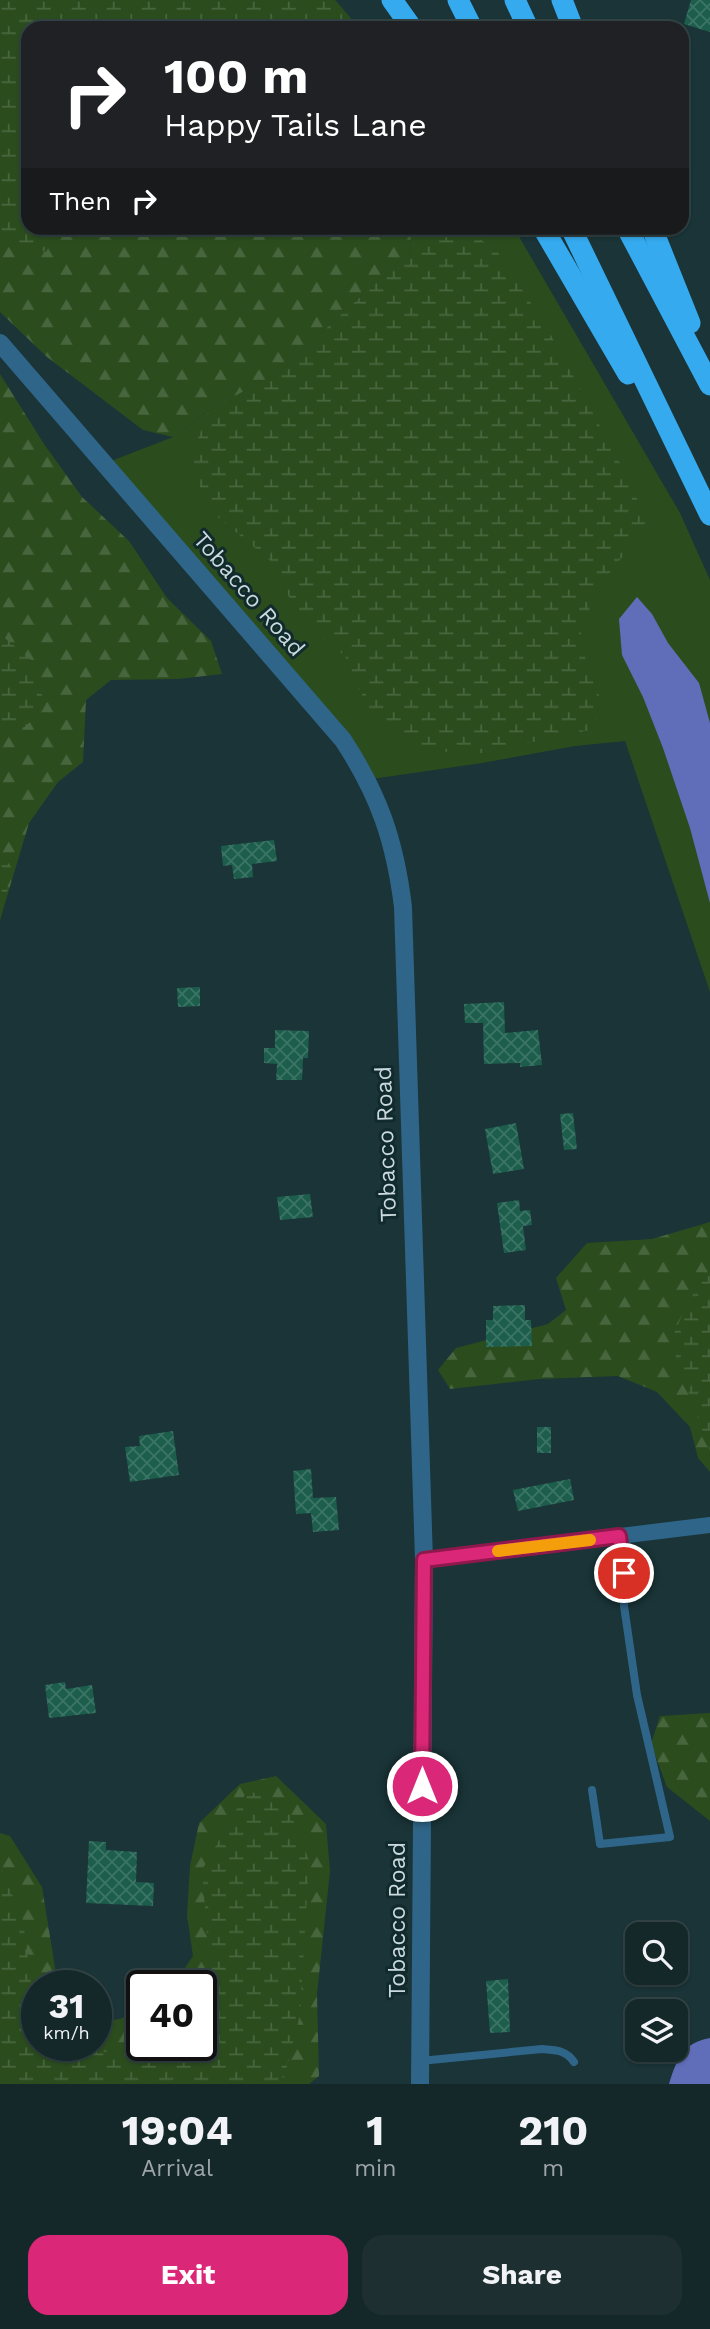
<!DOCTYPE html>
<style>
:root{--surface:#142729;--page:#1d2f31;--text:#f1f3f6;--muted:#9da5a8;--line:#334446;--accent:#db2777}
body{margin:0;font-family:"Work Sans",sans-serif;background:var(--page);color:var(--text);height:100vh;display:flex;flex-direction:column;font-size:26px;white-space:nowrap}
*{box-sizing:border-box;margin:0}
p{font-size:23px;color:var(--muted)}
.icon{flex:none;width:38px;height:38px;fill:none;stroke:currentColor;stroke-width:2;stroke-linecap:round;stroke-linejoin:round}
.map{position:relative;height:2084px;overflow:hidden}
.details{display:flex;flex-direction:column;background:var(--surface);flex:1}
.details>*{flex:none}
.guide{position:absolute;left:21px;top:21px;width:668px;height:214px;border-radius:21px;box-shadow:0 2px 5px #0004,0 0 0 2px var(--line);background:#202124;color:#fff;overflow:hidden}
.tools{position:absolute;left:625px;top:1922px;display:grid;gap:14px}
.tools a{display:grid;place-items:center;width:63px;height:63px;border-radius:14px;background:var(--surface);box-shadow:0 2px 5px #0004,0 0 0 2px var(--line);font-size:35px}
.speed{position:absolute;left:21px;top:1970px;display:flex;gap:14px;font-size:35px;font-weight:700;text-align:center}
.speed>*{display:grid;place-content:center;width:91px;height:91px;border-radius:50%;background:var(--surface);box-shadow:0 2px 5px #0004,0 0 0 2px var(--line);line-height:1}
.speed small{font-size:18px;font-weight:400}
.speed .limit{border:4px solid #111;border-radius:10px;background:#fff;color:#111}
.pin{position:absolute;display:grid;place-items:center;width:60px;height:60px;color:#fff;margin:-30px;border:4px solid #fff;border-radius:50%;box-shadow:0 2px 7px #0007}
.me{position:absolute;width:77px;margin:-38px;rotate:0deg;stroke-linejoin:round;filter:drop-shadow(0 0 5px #0008)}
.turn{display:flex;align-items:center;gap:24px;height:147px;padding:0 28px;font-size:32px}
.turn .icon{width:91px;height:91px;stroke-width:2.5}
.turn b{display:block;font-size:49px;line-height:60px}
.then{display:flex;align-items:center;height:66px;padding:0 28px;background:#0003;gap:14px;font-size:26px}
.eta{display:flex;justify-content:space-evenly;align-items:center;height:119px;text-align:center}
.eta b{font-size:42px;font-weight:700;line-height:49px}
.button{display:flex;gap:14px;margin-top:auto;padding:14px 28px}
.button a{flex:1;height:80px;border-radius:21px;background:var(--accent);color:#fff;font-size:28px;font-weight:700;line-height:80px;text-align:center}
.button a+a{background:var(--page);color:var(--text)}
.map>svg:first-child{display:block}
.grass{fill:#2b4d1e}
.forest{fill:url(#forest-firs)}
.wetland{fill:url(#wetland-marsh)}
.water{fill:#606eba}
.building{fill:url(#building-cross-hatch)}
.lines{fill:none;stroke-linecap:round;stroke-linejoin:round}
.service{stroke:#2f6588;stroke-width:8}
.minor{stroke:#2f6588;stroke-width:16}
.tertiary{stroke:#2f6588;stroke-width:18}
.motorway{stroke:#35aaef;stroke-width:21}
.route-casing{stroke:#8e194d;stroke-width:18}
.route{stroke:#db2777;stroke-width:12}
.slow{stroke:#f59e0b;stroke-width:12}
.labels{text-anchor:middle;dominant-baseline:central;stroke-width:6;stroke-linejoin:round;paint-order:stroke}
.street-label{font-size:23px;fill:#cad9db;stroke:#102a2d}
</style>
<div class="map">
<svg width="710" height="2084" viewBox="0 0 710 2084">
<defs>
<pattern id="forest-firs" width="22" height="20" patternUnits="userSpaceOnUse" patternTransform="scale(1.75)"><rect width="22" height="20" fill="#2b4d1e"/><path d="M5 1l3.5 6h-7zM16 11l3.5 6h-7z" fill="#48663e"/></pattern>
<pattern id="wetland-marsh" width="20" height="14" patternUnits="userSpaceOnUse" patternTransform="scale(1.75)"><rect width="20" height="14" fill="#2b4d1e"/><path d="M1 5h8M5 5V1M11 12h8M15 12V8" fill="none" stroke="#48663e"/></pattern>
<pattern id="building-cross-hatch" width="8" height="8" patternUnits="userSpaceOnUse" patternTransform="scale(1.75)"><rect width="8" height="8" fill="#1c5d4c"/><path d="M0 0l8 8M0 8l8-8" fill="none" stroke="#3c7465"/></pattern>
</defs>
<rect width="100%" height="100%" fill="#1a3437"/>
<!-- grass -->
<path class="grass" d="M412,228h102l166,285 30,67v412l-85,-251 -50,5 -93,17 -124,18 -30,-53 -222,-265 67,-26 36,-27 69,-37 131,-121z"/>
<!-- forest -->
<g class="forest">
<path d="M0,0h335l24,28h-331v200h384l-3,24 -131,121 -69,37 -36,27 -30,-7 -96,-73 -47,-45z"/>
<path d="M0,374l44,70 38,53 47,44 38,57 44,43 11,33 -44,5 -67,1 -25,20 -3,62 -25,20 -29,41 -29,97z"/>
<path d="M710,1222v250l-12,-14 -8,-31 -33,-35 -39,-16 -79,3 -89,10 -12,-19 18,-22 92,-24 18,-14 -10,-32 31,-35 65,-4z"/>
<path d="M710,1713v108l-43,-34 -16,-43 9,-28z"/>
<path d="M276,1776l50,48 4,47 -13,123 2,82 -10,8h-309v-251l10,3 32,51 16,99h-21v60h59v-24l24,-3 22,-10v37h59v-60h-28l20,-30 -6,-41 3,-49 9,-43 41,-39z"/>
</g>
<!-- wetland -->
<g class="wetland">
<path d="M0,0h335l24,28h-331v200h32l-14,24 -46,-17z"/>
<path d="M465,229l32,22 50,77 75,139 25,53 -21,32 -30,38 -15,43 6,35 15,34 -8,27 -127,27 -58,-12 -41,-36 -23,-52 -46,-38 -26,-55 -67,-56 -15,-51 18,-46 69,-37 131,-121z"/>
<path d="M0,634l31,26 14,45 -20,22 -25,-3z"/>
<path d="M0,853l13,16 -13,51z"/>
<path d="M710,1276v175l-34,-93 -2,-24 13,-31 18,-26z"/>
<path d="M247,1791l38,9 24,60 -9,155 -15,59 -9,10h-276v-218l23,54 9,70 5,8v48h43l34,8 28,-11v3h59l-1,-60 9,-27 -7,-89z"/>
</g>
<!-- water -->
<g class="water">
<path d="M637,597l15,17 16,29 31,40 11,40v180l-20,-75 -27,-80 -20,-51 -21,-42 -3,-36z"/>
<path d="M710,2038v46h-41c7,-24 15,-42 41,-46z"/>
</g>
<!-- building -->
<g class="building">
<path d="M691,0h19v32l-26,-8z"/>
<path d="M274,840l3,21 -25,3 1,13 -19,2 -2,-14 -9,1 -2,-20z"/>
<path d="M200,987v19l-22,1 -1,-19z"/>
<path d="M504,1002l1,31 33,-3 4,35 -22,2v-4l-36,1 -1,-41h-18l-1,-19z"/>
<path d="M275,1030l34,1 -1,27h-5l-1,22h-26l1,-16 -13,-1v-15h11z"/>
<path d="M573,1113l4,36 -13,1 -4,-36z"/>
<path d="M516,1123l8,46 -31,5 -8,-45z"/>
<path d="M310,1194l3,23 -33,3 -3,-23z"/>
<path d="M519,1200l1,11 10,-1 2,15 -9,1 3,24 -22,3 -7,-50z"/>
<path d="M525,1305v15h6l1,26 -46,1v-27h7v-14z"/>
<rect x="537" y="1427" width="14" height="26"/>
<path d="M173,1431l6,44 -49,7 -5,-35 15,-1 -1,-10z"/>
<path d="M311,1469l2,29 23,-1 3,33 -26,2 -2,-19 -15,1 -3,-43z"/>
<path d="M570,1479l4,21 -56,11 -5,-21z"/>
<path d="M65,1682l1,7 26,-4 4,28 -47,5 -4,-33z"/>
<path d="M89,1841l17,1v8l31,2 -1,30 18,1 -1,23 -67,-3z"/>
<path d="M508,1979l2,53 -20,1 -4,-52z"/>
</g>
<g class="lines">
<!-- service -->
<g class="service">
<path d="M592,1790l8,54 70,-7 -33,-142 -13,-89v-33l-5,-37"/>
<path d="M420,2061l122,-12c14,1 24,1 32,13"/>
</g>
<!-- minor -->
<path class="minor" d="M424,1560l286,-35"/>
<!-- tertiary -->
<path class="tertiary" d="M0,343l343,397c36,55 52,101 60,167l21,653 -4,524"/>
<!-- motorway -->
<g class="motorway">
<path d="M392,0l20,28"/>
<path d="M458,0l14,28"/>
<path d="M515,0l13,28"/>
<path d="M562,0l11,28"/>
<path d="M543,228l85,146"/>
<path d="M571,228l139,287"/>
<path d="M627,228l83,157"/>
<path d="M652,228l38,95"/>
</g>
</g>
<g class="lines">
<defs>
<path id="route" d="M422,1786l2,-226 195,-24 5,37"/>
</defs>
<!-- route casing -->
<use href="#route" class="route-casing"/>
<!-- route -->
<use href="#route" class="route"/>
<!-- slow -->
<path class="slow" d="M498,1551l92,-11"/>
</g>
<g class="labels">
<!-- street labels -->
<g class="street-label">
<text transform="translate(249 594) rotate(49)">Tobacco Road</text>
<text transform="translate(386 1144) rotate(-92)">Tobacco Road</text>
<text transform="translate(397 1920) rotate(-90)">Tobacco Road</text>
</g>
</g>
</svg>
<div class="tools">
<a><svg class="icon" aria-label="search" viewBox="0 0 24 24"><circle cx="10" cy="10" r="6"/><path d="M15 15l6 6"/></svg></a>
<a><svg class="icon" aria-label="layers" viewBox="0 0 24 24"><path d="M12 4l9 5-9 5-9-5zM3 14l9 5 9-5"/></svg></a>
</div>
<div class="speed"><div>31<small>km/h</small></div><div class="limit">40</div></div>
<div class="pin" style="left:624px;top:1573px;background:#d93025"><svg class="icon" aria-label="arrive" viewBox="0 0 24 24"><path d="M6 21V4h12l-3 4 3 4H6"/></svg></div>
<svg class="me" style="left:422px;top:1786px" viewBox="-20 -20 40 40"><circle r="17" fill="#db2777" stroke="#fff" stroke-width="3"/><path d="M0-11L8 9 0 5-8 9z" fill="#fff"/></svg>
<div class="guide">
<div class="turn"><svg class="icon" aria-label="right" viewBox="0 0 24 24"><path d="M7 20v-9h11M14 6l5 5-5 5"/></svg><div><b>100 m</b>Happy Tails Lane</div></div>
<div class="then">Then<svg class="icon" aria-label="right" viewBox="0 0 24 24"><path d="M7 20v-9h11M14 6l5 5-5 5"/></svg></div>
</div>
</div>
<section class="details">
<div class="eta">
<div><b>19:04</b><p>Arrival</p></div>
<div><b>1</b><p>min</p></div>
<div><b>210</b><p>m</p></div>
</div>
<div class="button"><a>Exit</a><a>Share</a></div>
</section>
